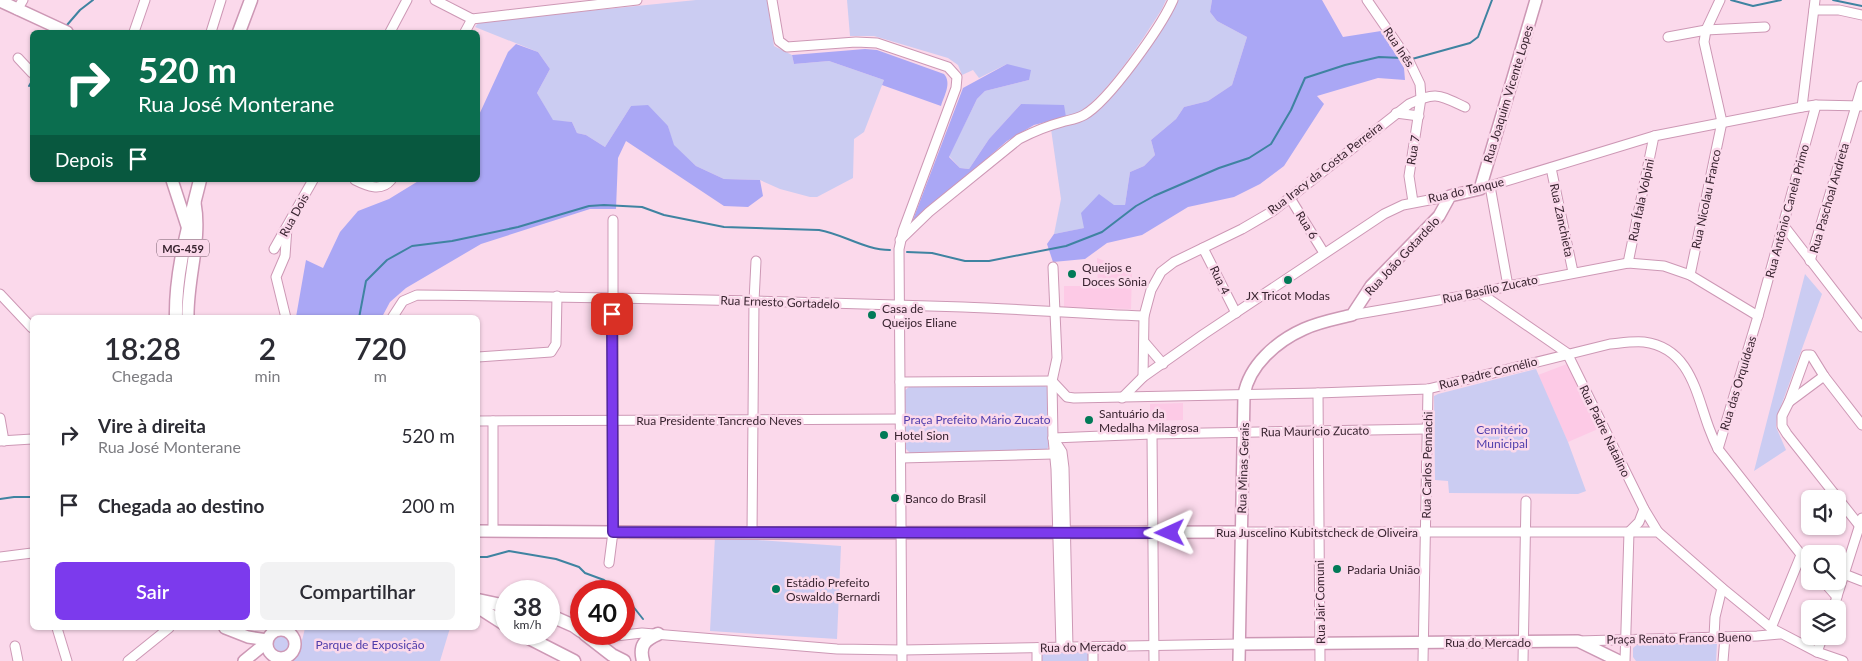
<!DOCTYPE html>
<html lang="pt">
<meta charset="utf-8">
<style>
:root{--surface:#fff;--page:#f2f2f3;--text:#2b2b33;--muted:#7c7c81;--accent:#7c3aed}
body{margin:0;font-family:Lato,sans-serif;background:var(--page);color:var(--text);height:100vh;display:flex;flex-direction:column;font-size:19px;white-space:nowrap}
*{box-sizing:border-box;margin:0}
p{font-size:16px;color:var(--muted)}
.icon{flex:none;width:28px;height:28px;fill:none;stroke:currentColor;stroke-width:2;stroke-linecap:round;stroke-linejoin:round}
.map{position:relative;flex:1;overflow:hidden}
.side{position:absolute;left:30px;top:315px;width:450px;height:315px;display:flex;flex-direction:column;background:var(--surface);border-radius:8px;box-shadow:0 1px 4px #0004}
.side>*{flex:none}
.hud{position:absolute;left:30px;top:30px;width:450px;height:152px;border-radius:8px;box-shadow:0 1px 4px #0004;background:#0b6e4f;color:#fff;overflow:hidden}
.controls{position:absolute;left:1801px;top:490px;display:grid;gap:10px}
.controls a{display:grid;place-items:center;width:45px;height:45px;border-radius:8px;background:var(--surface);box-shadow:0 1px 4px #0004;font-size:25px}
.speed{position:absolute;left:495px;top:580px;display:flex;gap:10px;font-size:25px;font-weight:700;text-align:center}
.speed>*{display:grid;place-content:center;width:65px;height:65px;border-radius:50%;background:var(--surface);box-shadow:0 1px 4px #0004;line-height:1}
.speed small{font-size:12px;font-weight:400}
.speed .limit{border:8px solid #d22;background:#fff;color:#111}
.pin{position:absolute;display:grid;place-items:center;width:42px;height:42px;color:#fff;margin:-21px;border-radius:10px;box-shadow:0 2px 8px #0006}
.me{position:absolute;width:55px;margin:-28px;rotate:269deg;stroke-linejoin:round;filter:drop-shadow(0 0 4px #0008)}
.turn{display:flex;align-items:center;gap:18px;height:105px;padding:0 25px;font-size:22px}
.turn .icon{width:65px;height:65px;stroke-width:2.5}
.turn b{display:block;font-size:35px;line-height:42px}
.then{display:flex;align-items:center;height:48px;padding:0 25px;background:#0003;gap:10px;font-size:19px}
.eta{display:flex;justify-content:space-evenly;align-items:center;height:85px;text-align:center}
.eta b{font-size:30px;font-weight:600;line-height:35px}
.button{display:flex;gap:10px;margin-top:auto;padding:10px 25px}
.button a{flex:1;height:58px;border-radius:8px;background:var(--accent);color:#fff;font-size:20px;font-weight:600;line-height:58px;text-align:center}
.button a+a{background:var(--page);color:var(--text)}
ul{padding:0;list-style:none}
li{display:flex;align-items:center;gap:15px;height:70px;padding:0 25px}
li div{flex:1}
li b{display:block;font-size:19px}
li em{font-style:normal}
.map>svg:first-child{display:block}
.built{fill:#fdcae6}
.green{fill:#cbccf2}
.forest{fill:#aaa7f5}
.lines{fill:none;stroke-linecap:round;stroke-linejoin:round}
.stream{stroke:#3f83a1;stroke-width:2}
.street-casing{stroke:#cd98b5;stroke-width:11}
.secondary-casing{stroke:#cd98b5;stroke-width:14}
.primary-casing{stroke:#cd98b5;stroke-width:15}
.street{stroke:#fff;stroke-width:9}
.secondary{stroke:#fff;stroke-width:11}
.primary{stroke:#fff;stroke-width:12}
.route-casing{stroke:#51269a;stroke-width:12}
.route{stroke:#7c3aed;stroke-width:9}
.poi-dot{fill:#017a57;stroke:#fbd9eb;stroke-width:2}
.labels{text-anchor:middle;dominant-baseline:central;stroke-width:5;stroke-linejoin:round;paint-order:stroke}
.shield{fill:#fbd9eb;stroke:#735a68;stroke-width:1}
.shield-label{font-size:11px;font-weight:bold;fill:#392430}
.street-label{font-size:12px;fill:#392430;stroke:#fbd9eb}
.poi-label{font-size:12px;fill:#392430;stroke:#fbd9eb;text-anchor:start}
.park-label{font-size:12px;fill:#4f3dab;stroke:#fbd9eb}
</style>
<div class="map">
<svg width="1862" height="661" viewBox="0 0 1862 661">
<rect width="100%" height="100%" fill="#fbd9eb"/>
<!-- built -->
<g class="built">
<path d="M1097,258l35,13 -1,38 -67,-2v-21h34z"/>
<path d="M1567,364l31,65 -30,13 -30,-67z"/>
<path d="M1183,403v17l-33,1v-17z"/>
</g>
<!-- green -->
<g class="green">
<path d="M696,0h71l7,46 18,9 2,9 35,-3 55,19 -20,52 -10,7 -1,39 -36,19h-7l-30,-8 -20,-9 -36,-1 -28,-13 -23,-21 -5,-19 -37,-20 -26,41 -19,-12 -9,-2 -5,-11 -19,-1 -16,-28 13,-24 -12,-17 -63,-25 4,-5z"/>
<path d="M847,0h319l-4,9c-16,25 -66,106 -96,108 -6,0 -36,-11 -45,-13l-32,35 -20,30 -9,-1 -11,-12 28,-57 8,-8 44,-11 -22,-16 -28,14 -6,-8 -11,5 -4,-10 -10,-7 -74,-22h-24z"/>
<path d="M1176,0h36l-2,12 7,9 30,16 -15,48 -24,16 -24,6 -8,12 -25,21 4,15 -11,11 -14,6 -5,33h-11l-29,23 -31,6 7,-35 -10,-70c27,-8 37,-9 56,-30z"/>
<path d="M1805,274l17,20 -45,123 -1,10 10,23 -32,21z"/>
<path d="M1536,369l32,73 18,49 -8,3 -129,-1 -1,-12 -13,-1 -1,-84 4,-2z"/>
<path d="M1045,386l3,2 1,58 -2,3 -137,4 -4,-4 -2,-58 5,-4z"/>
<path d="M715,537l126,9 -4,93 -127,-8z"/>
<path d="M305,628h145l-10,33h-151c11,-9 13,-20 16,-33z"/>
<circle cx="281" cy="644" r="9"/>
<path d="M1638,644h79l-1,17h-80l-3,-4v-9z"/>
<path d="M1091,652v9h-50v-8z"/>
</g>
<!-- forest -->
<g class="forest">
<path d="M1212,0h110l21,37 38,-6 23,37 1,12 -27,-2 -61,18 7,8 -40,62 -24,18 -26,13 -46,10 -46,28 -35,8 -22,16 -32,3 -6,-18 7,-10 30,-6 -3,-15 18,-19 15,11h11l5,-33 14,-6 11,-11 -4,-15 25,-21 8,-12 24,-6 24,-16 15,-48 -30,-16 -7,-9z"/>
<path d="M516,44l22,8 12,17 -13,24 16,27 19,2 5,11 9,2 19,12 26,-41 17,-1 20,21 6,19 22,21 28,13 36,1 3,16 -15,11 -24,-1 -98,-65 -8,17 -2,51h-26l-109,35 -75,44 -16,14 -8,15h-86l10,-57 17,8 17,-36 18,-21 31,-12 31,-19h58v-63l30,-65z"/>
<path d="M865,49l12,1 67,24c8,9 0,22 -3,32l-59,-21 2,-5 -55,-19 -35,3 -2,-9z"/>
<path d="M1007,64l24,6 -2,10 -44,11 -8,8 -28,58 11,11 9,1 20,-30 32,-35 43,1 2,12 -32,8 -27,16 -96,84 52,-137z"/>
</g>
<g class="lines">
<!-- stream -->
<g class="stream">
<path d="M1731,0l22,6 28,-6"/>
<path d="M1833,0l29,6"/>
<path d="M67,25l13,-15 13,-10"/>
<path d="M1412,59l58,-16 8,-6 14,-37"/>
<path d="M29,86l3,-5"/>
<path d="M907,252l25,1 33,8h24l77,-15 36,-14 34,-26 18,-10 65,-28 30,-10 22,-14 20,-34 14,-32 40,-13 34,-8 23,1"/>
<path d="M359,318l7,-37 21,-21 25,-14 40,-5 66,-14 71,-21 15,-1 38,2 22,8 60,12 95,3c24,4 46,20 71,20"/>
<path d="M0,499l14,-2h18"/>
<path d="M478,557h9l22,-6 47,8 23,8 6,6 19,7 15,11"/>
<path d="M624,595l19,24"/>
</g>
<defs>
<g id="street">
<path d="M435,0l37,19 165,-19"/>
<path d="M772,0l7,41 8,6 69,-5 21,1 71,24 9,10 -1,11 -53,143 -4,18 3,412"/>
<path d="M1367,0l42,61 11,23 1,14 -12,78 4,26"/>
<path d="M17,10l6,-10"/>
<path d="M1814,10h25l23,5"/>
<path d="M134,32l11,-32"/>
<path d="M211,32l10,-32"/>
<path d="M390,32l17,-32"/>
<path d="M465,32l7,-13"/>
<path d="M1668,37l38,-7 59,-3"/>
<path d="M18,58l14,15"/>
<path d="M1802,107l13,-107"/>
<path d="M1396,113l23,3"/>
<path d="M1551,168l22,104"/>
<path d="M355,180c12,6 26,12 36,0"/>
<path d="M1490,186l18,100"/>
<path d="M1480,189l174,-53 148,-29 14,-2 46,1"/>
<path d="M1290,198l34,55"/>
<path d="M1784,226l78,101"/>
<path d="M900,240l29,-28 90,-73c14,-7 28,-13 43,-17 7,-2 15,-3 22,-7 25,-14 77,-88 89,-115"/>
<path d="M1203,248l33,65"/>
<path d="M274,249l39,-69"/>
<path d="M1810,261l52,-175"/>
<path d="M1628,263l26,-127"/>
<path d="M1053,267l4,91 -5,23 1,57 3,31 5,178"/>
<path d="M1690,275l32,-153 -18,-80 2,-12 14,-30"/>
<path d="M1480,293l87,60 77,156 14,23"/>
<path d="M0,294l32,34"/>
<path d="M1352,315l128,-22 28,-7 120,-23 36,3 26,9 68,41"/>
<path d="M286,318l-10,-41 9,-21 2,-29"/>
<path d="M392,318l11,-17 14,-6c182,2 364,6 546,12 60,2 121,7 181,9"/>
<path d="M1145,343l18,21"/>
<path d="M478,357l73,-5 5,-8 1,-48"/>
<path d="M1143,377l1,-61 7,-26 10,-18 13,-10 68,-33 31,-18 136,-107c27,-13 30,-9 56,3"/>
<path d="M1052,381l15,16 7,1 244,-5 110,-4 182,-45c11,-1 23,-3 34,-2 46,6 52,51 65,86 3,8 6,15 9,21l92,117"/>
<path d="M900,382l152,-1"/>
<path d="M1318,393l2,268"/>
<path d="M1122,398l21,-21 61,-43 180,-120 19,-9 47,-9"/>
<path d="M1789,402l35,-26"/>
<path d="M0,418l4,23"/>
<path d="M478,421l422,-2"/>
<path d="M493,421v110"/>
<path d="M1152,434l2,227"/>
<path d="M1053,438l99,-4 275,-5"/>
<path d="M1053,438l9,14 2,16 4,179"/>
<path d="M0,441l32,-2"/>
<path d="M1718,449l40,-133 58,-211"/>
<path d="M901,458l152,-4"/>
<path d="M1859,525l-72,-91 -5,-8v-10l7,-14 17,-47h5l13,21 38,49"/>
<path d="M1241,532h417l64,56 49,40 46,24 26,9"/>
<path d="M752,533l2,-232 2,-40"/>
<path d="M0,557l32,-4"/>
<path d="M609,563l4,-31v-312"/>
<path d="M1844,574l18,7"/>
<path d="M1823,581l14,16"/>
<path d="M1833,609l29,-91"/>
<path d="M57,628l10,33"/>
<path d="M1771,628l30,-73"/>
<path d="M588,636l19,1 35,-4 195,16 65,1 337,-6"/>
<path d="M1714,637l1,-20 7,-29"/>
<path d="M1578,641l179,-5 23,-2"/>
<path d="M15,646l3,15"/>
<path d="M1093,647v14"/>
<path d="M1037,648v13"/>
<path d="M1817,652l6,-16"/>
<path d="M128,661l41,-33"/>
<path d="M1423,661l5,-272"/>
<path d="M1523,661l3,-160"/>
<path d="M1625,661l4,-129 10,-10 5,-13"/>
<path d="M1723,661l2,-24"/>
</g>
<g id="secondary">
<path d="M0,1l67,31"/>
<path d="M172,180l16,49"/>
<path d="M188,318c-1,-39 14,-78 7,-115"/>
<path d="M478,531l274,2 489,-1"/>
<path d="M225,628l23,9 19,3"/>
<circle cx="281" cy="644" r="14"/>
<path d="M1239,644l339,-3 41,20"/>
<path d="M244,661l22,-18"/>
<path d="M1239,661l5,-266c5,-30 33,-54 60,-66 15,-7 32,-10 48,-14l19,-29 68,-70 11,-20 30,-7 56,-189"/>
</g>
<g id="primary">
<path d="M239,32l12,-32"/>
<path d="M176,318c-1,-48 13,-93 24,-138"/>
<path d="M478,600l28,6"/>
<path d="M478,607l28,18"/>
<path d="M549,615l25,11 7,5"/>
<path d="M521,634l53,27"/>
<path d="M585,634l27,21 12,6"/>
<path d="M643,661c-4,-15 1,-21 15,-27"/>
</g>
</defs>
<!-- street casing -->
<use href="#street" class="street-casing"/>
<!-- secondary casing -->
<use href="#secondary" class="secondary-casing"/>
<!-- primary casing -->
<use href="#primary" class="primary-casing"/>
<!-- street -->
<use href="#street" class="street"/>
<!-- secondary -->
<use href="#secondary" class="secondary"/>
<!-- primary -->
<use href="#primary" class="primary"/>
</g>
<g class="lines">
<defs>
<path id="route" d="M612,314l1,218 557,1"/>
</defs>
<!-- route casing -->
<use href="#route" class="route-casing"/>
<!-- route -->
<use href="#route" class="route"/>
</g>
<!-- markers -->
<g class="poi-dot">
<circle cx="1072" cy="274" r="5"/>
<circle cx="1288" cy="280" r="5"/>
<circle cx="872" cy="315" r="5"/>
<circle cx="1089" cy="420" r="5"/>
<circle cx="884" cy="435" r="5"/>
<circle cx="895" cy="498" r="5"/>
<circle cx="1337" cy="569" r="5"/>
<circle cx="776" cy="589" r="5"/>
</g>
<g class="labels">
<!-- shield labels -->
<rect class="shield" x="157" y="239.5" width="52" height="17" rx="4"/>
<g class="shield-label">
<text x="183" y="248">MG-459</text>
</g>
<!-- street labels -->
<g class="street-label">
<text transform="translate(1399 47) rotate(56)">Rua Inês</text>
<text transform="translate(1508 94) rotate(-73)">Rua Joaquim Vicente Lopes</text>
<text transform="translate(1413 150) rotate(-81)">Rua 7</text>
<text transform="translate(1325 168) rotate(-38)">Rua Iracy da Costa Perreira</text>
<text transform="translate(1466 190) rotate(-13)">Rua do Tanque</text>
<text transform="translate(1829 198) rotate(-74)">Rua Paschoal Andreta</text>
<text transform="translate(1706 199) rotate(-78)">Rua Nicolau Franco</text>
<text transform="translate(1641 200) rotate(-78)">Rua Ítala Volpini</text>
<text transform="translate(1787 211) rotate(-75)">Rua Antônio Canela Primo</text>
<text transform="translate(294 215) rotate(-61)">Rua Dois</text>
<text transform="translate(1562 220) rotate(78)">Rua Zanchieta</text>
<text transform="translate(1307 225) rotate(58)">Rua 6</text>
<text transform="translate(1402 256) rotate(-47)">Rua João Gotardelo</text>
<text transform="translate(1220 280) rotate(64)">Rua 4</text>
<text transform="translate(1490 289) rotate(-12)">Rua Basílio Zucato</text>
<text transform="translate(780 302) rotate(2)">Rua Ernesto Gortadelo</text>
<text transform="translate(1488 373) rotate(-14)">Rua Padre Cornélio</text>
<text transform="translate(1738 383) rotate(-73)">Rua das Orquídeas</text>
<text x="719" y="420">Rua Presidente Tancredo Neves</text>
<text transform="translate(1315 431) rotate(-1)">Rua Maurício Zucato</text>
<text transform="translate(1605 431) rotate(64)">Rua Padre Natalino</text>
<text transform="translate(1427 465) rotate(-89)">Rua Carlos Pennachi</text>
<text transform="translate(1243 468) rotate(-88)">Rua Minas Gerais</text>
<text x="1317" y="532">Rua Juscelino Kubitstcheck de Oliveira</text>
<text transform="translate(1320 602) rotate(-91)">Rua Jair Comuni</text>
<text transform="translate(1679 638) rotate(-1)">Praça Renato Franco Bueno</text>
<text x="1488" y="642">Rua do Mercado</text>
<text transform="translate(1083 647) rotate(-1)">Rua do Mercado</text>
</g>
<!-- poi labels -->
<g class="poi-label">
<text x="1082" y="267">Queijos e<tspan x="1082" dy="14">Doces Sônia</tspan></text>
<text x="1288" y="295" text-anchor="middle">JX Tricot Modas</text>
<text x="882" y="308">Casa de<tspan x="882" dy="14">Queijos Eliane</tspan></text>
<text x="1099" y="413">Santuário da<tspan x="1099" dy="14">Medalha Milagrosa</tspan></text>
<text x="894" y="435">Hotel Sion</text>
<text x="905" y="498">Banco do Brasil</text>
<text x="1347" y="569">Padaria União</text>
<text x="786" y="582">Estádio Prefeito<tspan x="786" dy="14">Oswaldo Bernardi</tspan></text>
</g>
<!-- park labels -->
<g class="park-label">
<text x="977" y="419">Praça Prefeito Mário Zucato</text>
<text x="1502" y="429">Cemitério<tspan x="1502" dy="14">Municipal</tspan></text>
<text x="370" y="644">Parque de Exposição</text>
</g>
</g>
</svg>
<div class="controls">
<a><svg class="icon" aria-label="sound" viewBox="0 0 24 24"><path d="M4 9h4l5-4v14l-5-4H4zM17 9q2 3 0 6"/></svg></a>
<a><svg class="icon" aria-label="search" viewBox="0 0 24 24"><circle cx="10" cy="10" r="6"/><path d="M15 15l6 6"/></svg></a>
<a><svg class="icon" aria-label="layers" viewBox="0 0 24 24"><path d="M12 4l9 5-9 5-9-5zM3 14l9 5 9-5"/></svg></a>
</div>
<div class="speed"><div>38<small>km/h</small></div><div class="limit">40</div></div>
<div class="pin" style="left:612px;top:314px;background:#d93025"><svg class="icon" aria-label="arrive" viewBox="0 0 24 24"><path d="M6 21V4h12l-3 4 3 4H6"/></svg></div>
<svg class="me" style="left:1170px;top:533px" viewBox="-20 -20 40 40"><path d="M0-17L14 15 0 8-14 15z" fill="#7c3aed" stroke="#fff" stroke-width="4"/></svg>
<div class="hud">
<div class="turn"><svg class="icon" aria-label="right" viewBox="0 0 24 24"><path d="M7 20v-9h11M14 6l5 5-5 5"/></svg><div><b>520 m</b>Rua José Monterane</div></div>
<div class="then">Depois<svg class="icon" aria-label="arrive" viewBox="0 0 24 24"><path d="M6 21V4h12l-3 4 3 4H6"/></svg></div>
</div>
<section class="side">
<div class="eta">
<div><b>18:28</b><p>Chegada</p></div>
<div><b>2</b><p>min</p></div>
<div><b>720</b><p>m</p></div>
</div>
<ul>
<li><svg class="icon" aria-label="right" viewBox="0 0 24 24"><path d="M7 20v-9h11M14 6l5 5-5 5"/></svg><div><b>Vire à direita</b><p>Rua José Monterane</p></div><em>520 m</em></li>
<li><svg class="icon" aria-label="arrive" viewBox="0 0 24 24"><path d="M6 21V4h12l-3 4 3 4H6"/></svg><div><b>Chegada ao destino</b></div><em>200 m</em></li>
</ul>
<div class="button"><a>Sair</a><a>Compartilhar</a></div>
</section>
</div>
